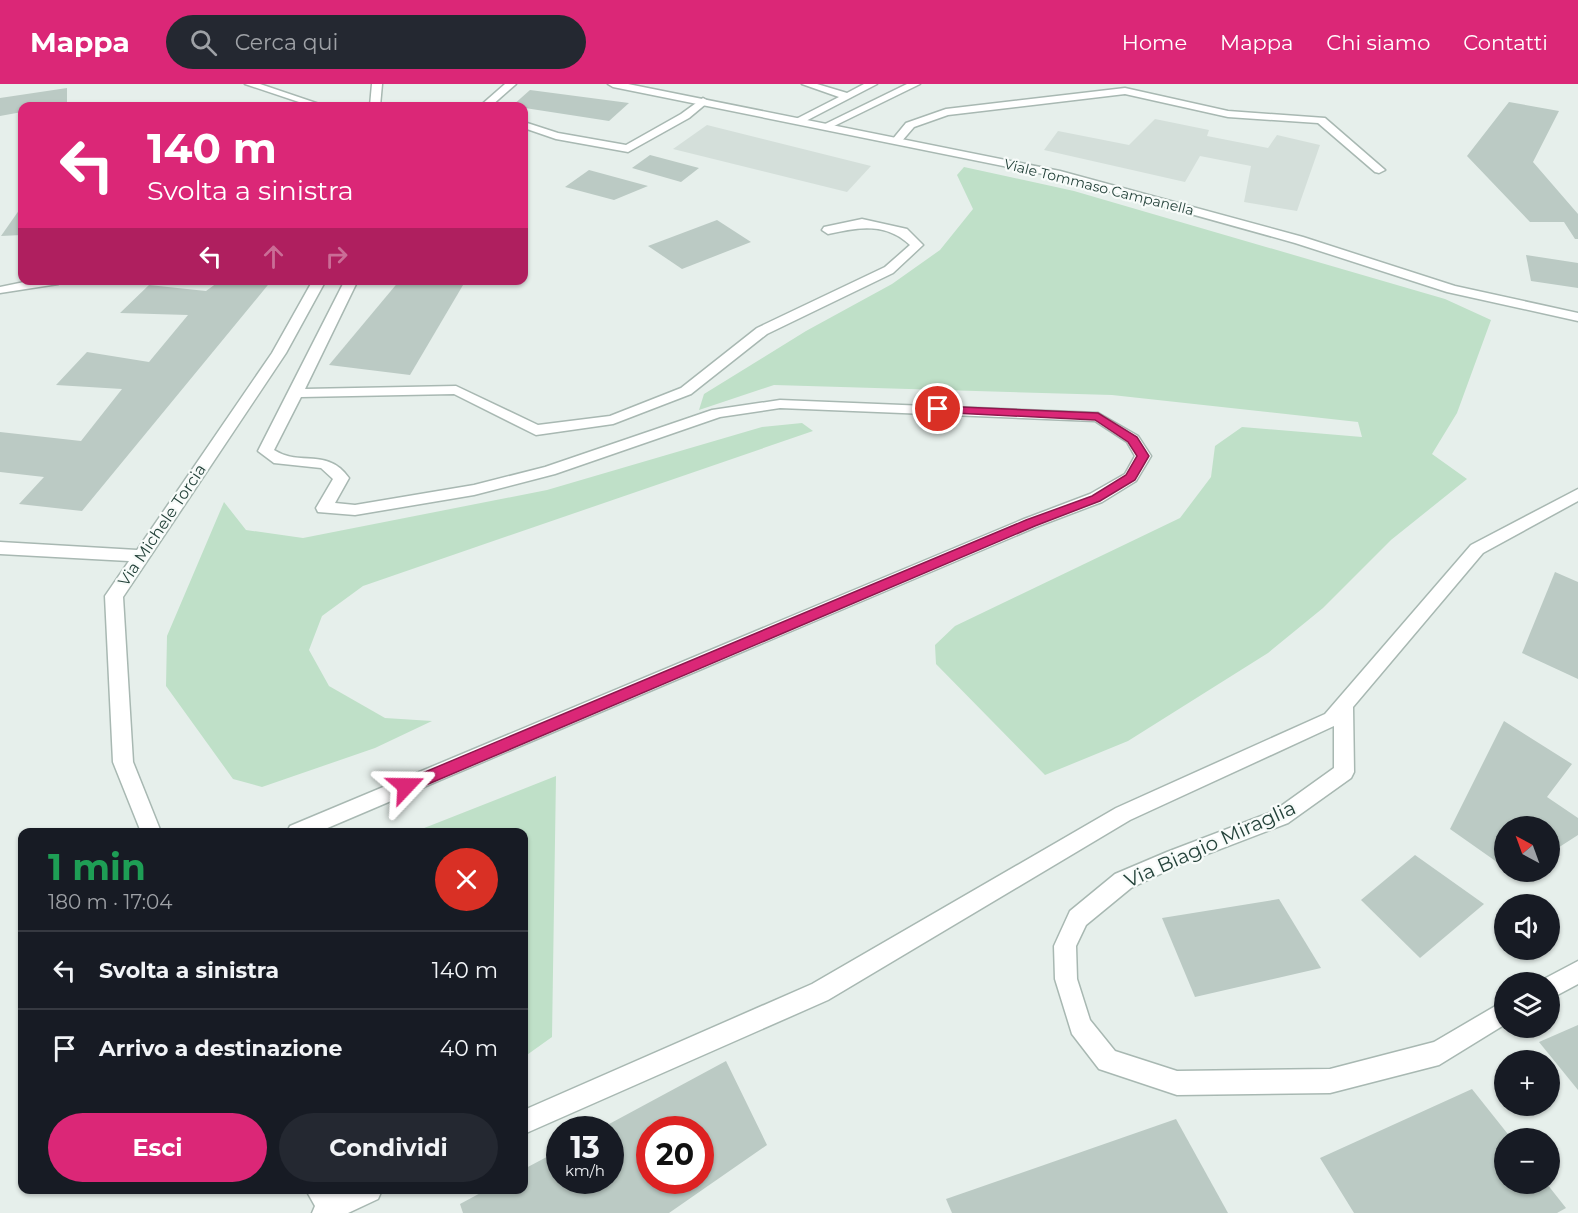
<!DOCTYPE html>
<html lang="it">
<meta charset="utf-8">
<style>
:root{--surface:#171b24;--page:#242831;--text:#f1f3f6;--muted:#9ea1a6;--line:#363941;--accent:#db2777}
body{margin:0;font-family:Montserrat,sans-serif;background:var(--page);color:var(--text);height:100vh;display:flex;flex-direction:column;font-size:22px;white-space:nowrap}
*{box-sizing:border-box;margin:0}
p{font-size:20px;color:var(--muted)}
.icon{flex:none;width:33px;height:33px;fill:none;stroke:currentColor;stroke-width:2;stroke-linecap:round;stroke-linejoin:round}
.map{position:relative;flex:1;overflow:hidden}
.drawer{position:absolute;left:18px;top:744px;width:510px;height:366px;display:flex;flex-direction:column;background:var(--surface);border-radius:12px;box-shadow:0 2px 4px #0004}
.drawer>*{flex:none}
.hud{position:absolute;left:18px;top:18px;width:510px;height:183px;border-radius:12px;box-shadow:0 2px 4px #0004;background:#db2777;color:#fff;overflow:hidden}
.needle{width:39px;rotate:319deg}
.controls{position:absolute;left:1494px;top:732px;display:grid;gap:12px}
.controls a{display:grid;place-items:center;width:66px;height:66px;border-radius:50%;background:var(--surface);box-shadow:0 2px 4px #0004;font-size:30px}
.speed{position:absolute;left:546px;top:1032px;display:flex;gap:12px;font-size:30px;font-weight:700;text-align:center}
.speed>*{display:grid;place-content:center;width:78px;height:78px;border-radius:50%;background:var(--surface);box-shadow:0 2px 4px #0004;line-height:1}
.speed small{font-size:15px;font-weight:400}
.speed .limit{border:9px solid #d22;background:#fff;color:#111}
.pin{position:absolute;display:grid;place-items:center;width:51px;height:51px;color:#fff;margin:-26px;border:3px solid #fff;border-radius:50%;box-shadow:0 2px 6px #0007}
.me{position:absolute;width:66px;margin:-33px;rotate:67deg;stroke-linejoin:round;filter:drop-shadow(0 0 4px #0008)}
.turn{display:flex;align-items:center;gap:21px;height:126px;padding:0 30px;font-size:27px}
.turn .icon{width:78px;height:78px;stroke-width:2.5}
.turn b{display:block;font-size:42px;line-height:51px}
.lanes{display:flex;align-items:center;height:57px;padding:0 30px;background:#0003;justify-content:center;gap:30px;direction:ltr}
.lanes .off{opacity:.35}
.round{display:grid;place-items:center;flex:none;width:63px;height:63px;border-radius:32px;background:var(--page)}
.headline{display:flex;align-items:center;justify-content:space-between;height:102px;padding:0 30px}
h1{font-size:36px;font-weight:700;line-height:45px;color:#1e9e55}
.action{display:flex;gap:12px;margin-top:auto;padding:12px 30px}
.action a{flex:1;height:69px;border-radius:36px;background:var(--accent);color:#fff;font-size:24px;font-weight:700;line-height:69px;text-align:center}
.action a+a{background:var(--page);color:var(--text)}
ul{padding:0;list-style:none}
li{display:flex;align-items:center;gap:18px;height:78px;padding:0 30px;border-top:2px solid var(--line)}
li div{flex:1}
li b{display:block;font-size:22px}
li em{font-style:normal}
header{display:flex;align-items:center;gap:36px;box-sizing:border-box;height:84px;padding:0 30px;background:var(--accent);color:#fff}
header strong{font-size:28px}
nav{display:flex;gap:33px;margin-inline-start:auto;font-size:21px}
.search{width:420px;height:54px;background:var(--page);display:flex;align-items:center;gap:15px;box-sizing:border-box;padding:0 21px;border-radius:33px;color:var(--muted);font-size:22px}
.map>svg:first-child{display:block}
.built{fill:#d4dfda}
.green{fill:#bfe0c8}
.building{fill:#bbcac4;fill-rule:evenodd}
.lines{fill:none;stroke-linecap:round;stroke-linejoin:round}
.service-casing{stroke:#a8b8b2;stroke-width:3}
.minor-casing{stroke:#a8b8b2;stroke-width:3}
.tertiary-casing{stroke:#a8b8b2;stroke-width:3}
.service{fill:#fff;fill-rule:evenodd}
.minor{fill:#fff;fill-rule:evenodd}
.tertiary{fill:#fff;fill-rule:evenodd}
.route{fill:#db2777;stroke:#8e194d;stroke-width:1.5}
.labels{text-anchor:middle;dominant-baseline:central;stroke-width:4.5;stroke-linejoin:round;paint-order:stroke}
.far-street-label{font-size:14px;fill:#24423a;stroke:#f7fbf9}
.street-label{font-size:16px;fill:#24423a;stroke:#f7fbf9}
.near-street-label{font-size:20px;fill:#24423a;stroke:#f7fbf9}
</style>
<header>
<strong>Mappa</strong>
<div class="search"><svg class="icon" aria-label="search" viewBox="0 0 24 24"><circle cx="10" cy="10" r="6"/><path d="M15 15l6 6"/></svg>Cerca qui</div>
<nav><a>Home</a><a>Mappa</a><a>Chi siamo</a><a>Contatti</a></nav>
</header>
<div class="map">
<svg width="1578" height="1129" viewBox="0 0 1578 1129">
<rect width="100%" height="100%" fill="#e6efeb"/>
<!-- built -->
<g class="built">
<path d="M1155,35l54,11 -2,6 61,12 9,-13 43,10 -23,66 -53,-9 7,-36 -51,-10 -15,26 -141,-32 14,-19 71,14z"/>
<path d="M707,41l164,41 -24,26 -174,-43z"/>
</g>
<!-- green -->
<g class="green">
<path d="M964,83l110,24 371,108 46,21 -34,93 -25,41 35,25 -76,61 -68,68 -55,45 -140,88 -83,34 -109,-111 -1,-19 20,-19 225,-108 31,-41 4,-31 27,-19 120,10 -4,-15 -246,-27 -338,-10 -75,25 5,-16 102,-63 86,-47 48,-34 33,-41 -16,-34z"/>
<path d="M802,339l11,8 -450,155 -41,30 -13,34 20,36 56,32 47,3 -57,27 -113,39 -29,-8 -67,-93 1,-50 57,-134 22,28 57,8 244,-48 215,-63z"/>
<path d="M556,692l-4,261 -28,20v-225h-110z"/>
</g>
<!-- building -->
<g class="building">
<path d="M67,4v17l-45,1v6l-22,4v-18z"/>
<path d="M530,6l99,13 -20,18 -97,-15z"/>
<path d="M1509,18l50,9 -26,51 45,52v25h-3l-11,-17h-34l-63,-66z"/>
<path d="M650,71l49,13 -18,14 -49,-14z"/>
<path d="M589,86l59,16 -34,14 -49,-13z"/>
<path d="M22,122v29l-21,1z"/>
<path d="M717,136l34,22 -69,27 -34,-23z"/>
<path d="M1526,171l52,8v25l-47,-7z"/>
<path d="M221,196h51l-190,231 -63,-7 25,-27 -44,-5v-40l81,9 41,-52 -66,-4 31,-33 62,10 39,-47 -68,-2 29,-28 57,6z"/>
<path d="M400,196h66l-56,95 -81,-10z"/>
<path d="M1555,488l23,10v97l-56,-26z"/>
<path d="M1504,637l68,43 -25,33 31,21v17l-28,18v-27h-46v41l-54,-38z"/>
<path d="M1415,771l69,49 -64,54 -59,-58z"/>
<path d="M1279,815l42,69 -126,29 -33,-79z"/>
<path d="M1578,941v65l-39,-48z"/>
<path d="M726,977l41,84 -98,68h-206l-3,-9 26,-14h38v-21l36,-19v30h50v-50h-12zM650,1046h50v50h-50z"/>
<path d="M1472,1005l39,49h-7v46h43l19,24 -9,5h-203l-34,-55z"/>
<path d="M1176,1035l52,94h-276l-6,-14z"/>
</g>
<g class="lines">
<defs>
<g id="service">
<path d="M505,0h11l-25,22h-11z"/>
<path d="M703,14l5,3 -1,2 -18,15 -61,34 -72,-13 -32,-11v-6l34,11 68,12 55,-31z"/>
<path d="M862,135l45,10 16,16 -30,28 -126,61 -76,60 -78,30 -77,11 -82,-41 -153,3 -27,53c26,17 53,-3 75,28l-14,25 20,2 119,-20 71,-18 167,-57 68,-10 318,13 40,23 13,20 -15,25 -34,21 -66,25 -718,305h-31l3,-6 734,-307 66,-25 35,-20 10,-18 -8,-14 -32,-21 -315,-13 -60,9 -165,57 -81,21 -119,20 -37,-3 -2,-4 17,-29 -12,-11 -47,-5 -16,-12 87,-171h13l-53,109 151,-3 82,39 72,-9 71,-28 76,-60 128,-61 25,-22c-24,-23 -52,-18 -82,-11l-6,-4 2,-3z"/>
</g>
<g id="minor">
<path d="M245,0h15l65,22h-14z"/>
<path d="M372,0h10l-2,22h-10z"/>
<path d="M802,0h15l30,9 17,-9h13l-77,40 -4,-1v-4l43,-22z"/>
<path d="M907,0h13l-90,44 -9,-2z"/>
<path d="M1125,4l103,23 97,7 60,52 -6,3 -4,-1 -57,-49 -90,-6 -103,-23 -177,21 -34,12 -13,15 -4,1 -5,-3 14,-17 40,-14z"/>
<path d="M34,196h30l-6,4 -58,9v-6z"/>
<path d="M313,196h13l-40,73 -163,244 10,165 28,70h-20l-28,-70 -8,-166 24,-35 -129,-7v-12l137,8 135,-197z"/>
<path d="M1578,405v12l-95,52 -130,154 1,65 -3,6 -63,45 -107,41 -50,24 -45,37 -10,21 1,33 13,41 25,31 62,20 153,-2 104,-27 70,-41v24l-65,40 -109,28 -153,2 -78,-26 -27,-35 -17,-55 -1,-33 16,-35 45,-37 52,-22 107,-41 60,-43v-42l-204,94 -302,180 -304,134v-24l288,-126 304,-176 209,-94 146,-169z"/>
<path d="M1578,877v23l-28,15v-17h-9l1,-2z"/>
<path d="M306,1106h76l-4,9 -30,14h-36l3,-7z"/>
</g>
<path id="tertiary" d="M608,0h20l432,87 243,66 152,49 123,27v8l-131,-29 -152,-49 -237,-66 -445,-90z"/>
</defs>
<!-- service casing -->
<use href="#service" class="service-casing"/>
<!-- minor casing -->
<use href="#minor" class="minor-casing"/>
<!-- tertiary casing -->
<use href="#tertiary" class="tertiary-casing"/>
<!-- service -->
<use href="#service" class="service"/>
<!-- minor -->
<use href="#minor" class="minor"/>
<!-- tertiary -->
<use href="#tertiary" class="tertiary"/>
</g>
<!-- route -->
<path class="route" d="M938,322l160,7 39,24 12,19 -14,24 -35,21 -65,25 -623,265 -6,2 -5,-2 -2,-5 2,-4 625,-262 66,-24 34,-21 11,-19 -9,-14 -33,-22 -161,-8v-5z"/>
<g class="labels">
<!-- far-street labels -->
<g class="far-street-label">
<text transform="translate(1099 103) rotate(14)">Viale Tommaso Campanella</text>
</g>
<!-- street labels -->
<g class="street-label">
<text transform="translate(162 441) rotate(-56)">Via Michele Torcia</text>
</g>
<!-- near-street labels -->
<g class="near-street-label">
<text transform="translate(1210 760) rotate(-24)">Via Biagio Miraglia</text>
</g>
</g>
</svg>
<div class="controls">
<a><svg class="needle" viewBox="-14 -14 28 28"><path d="M0-13l5 13h-10z" fill="#e53935"/><path d="M0 13l5-13h-10z" fill="#9ea1a6"/></svg></a>
<a><svg class="icon" aria-label="sound" viewBox="0 0 24 24"><path d="M4 9h4l5-4v14l-5-4H4zM17 9q2 3 0 6"/></svg></a>
<a><svg class="icon" aria-label="layers" viewBox="0 0 24 24"><path d="M12 4l9 5-9 5-9-5zM3 14l9 5 9-5"/></svg></a>
<a>+</a>
<a>−</a>
</div>
<div class="speed"><div>13<small>km/h</small></div><div class="limit">20</div></div>
<div class="pin" style="left:938px;top:325px;background:#d93025"><svg class="icon" aria-label="arrive" viewBox="0 0 24 24"><path d="M6 21V4h12l-3 4 3 4H6"/></svg></div>
<svg class="me" style="left:406px;top:702px" viewBox="-20 -20 40 40"><path d="M0-17L14 15 0 8-14 15z" fill="#db2777" stroke="#fff" stroke-width="4"/></svg>
<div class="hud">
<div class="turn"><svg class="icon" aria-label="left" viewBox="0 0 24 24"><path d="M17 20v-9H6M10 6l-5 5 5 5"/></svg><div><b>140 m</b>Svolta a sinistra</div></div>
<div class="lanes"><svg class="icon" aria-label="left" viewBox="0 0 24 24"><path d="M17 20v-9H6M10 6l-5 5 5 5"/></svg><svg class="icon off" aria-label="ahead" viewBox="0 0 24 24"><path d="M12 20V5M6 11l6-6 6 6"/></svg><svg class="icon off" aria-label="right" viewBox="0 0 24 24"><path d="M7 20v-9h11M14 6l5 5-5 5"/></svg></div>
</div>
<section class="drawer">
<div class="headline"><div><h1>1 min</h1><p>180 m · 17:04</p></div><a class="round" style="background:#d93025;color:#fff"><svg class="icon" aria-label="close" viewBox="0 0 24 24"><path d="M6 6l12 12M18 6L6 18"/></svg></a></div>
<ul>
<li><svg class="icon" aria-label="left" viewBox="0 0 24 24"><path d="M17 20v-9H6M10 6l-5 5 5 5"/></svg><div><b>Svolta a sinistra</b></div><em>140 m</em></li>
<li><svg class="icon" aria-label="arrive" viewBox="0 0 24 24"><path d="M6 21V4h12l-3 4 3 4H6"/></svg><div><b>Arrivo a destinazione</b></div><em>40 m</em></li>
</ul>
<div class="action"><a>Esci</a><a>Condividi</a></div>
</section>
</div>
